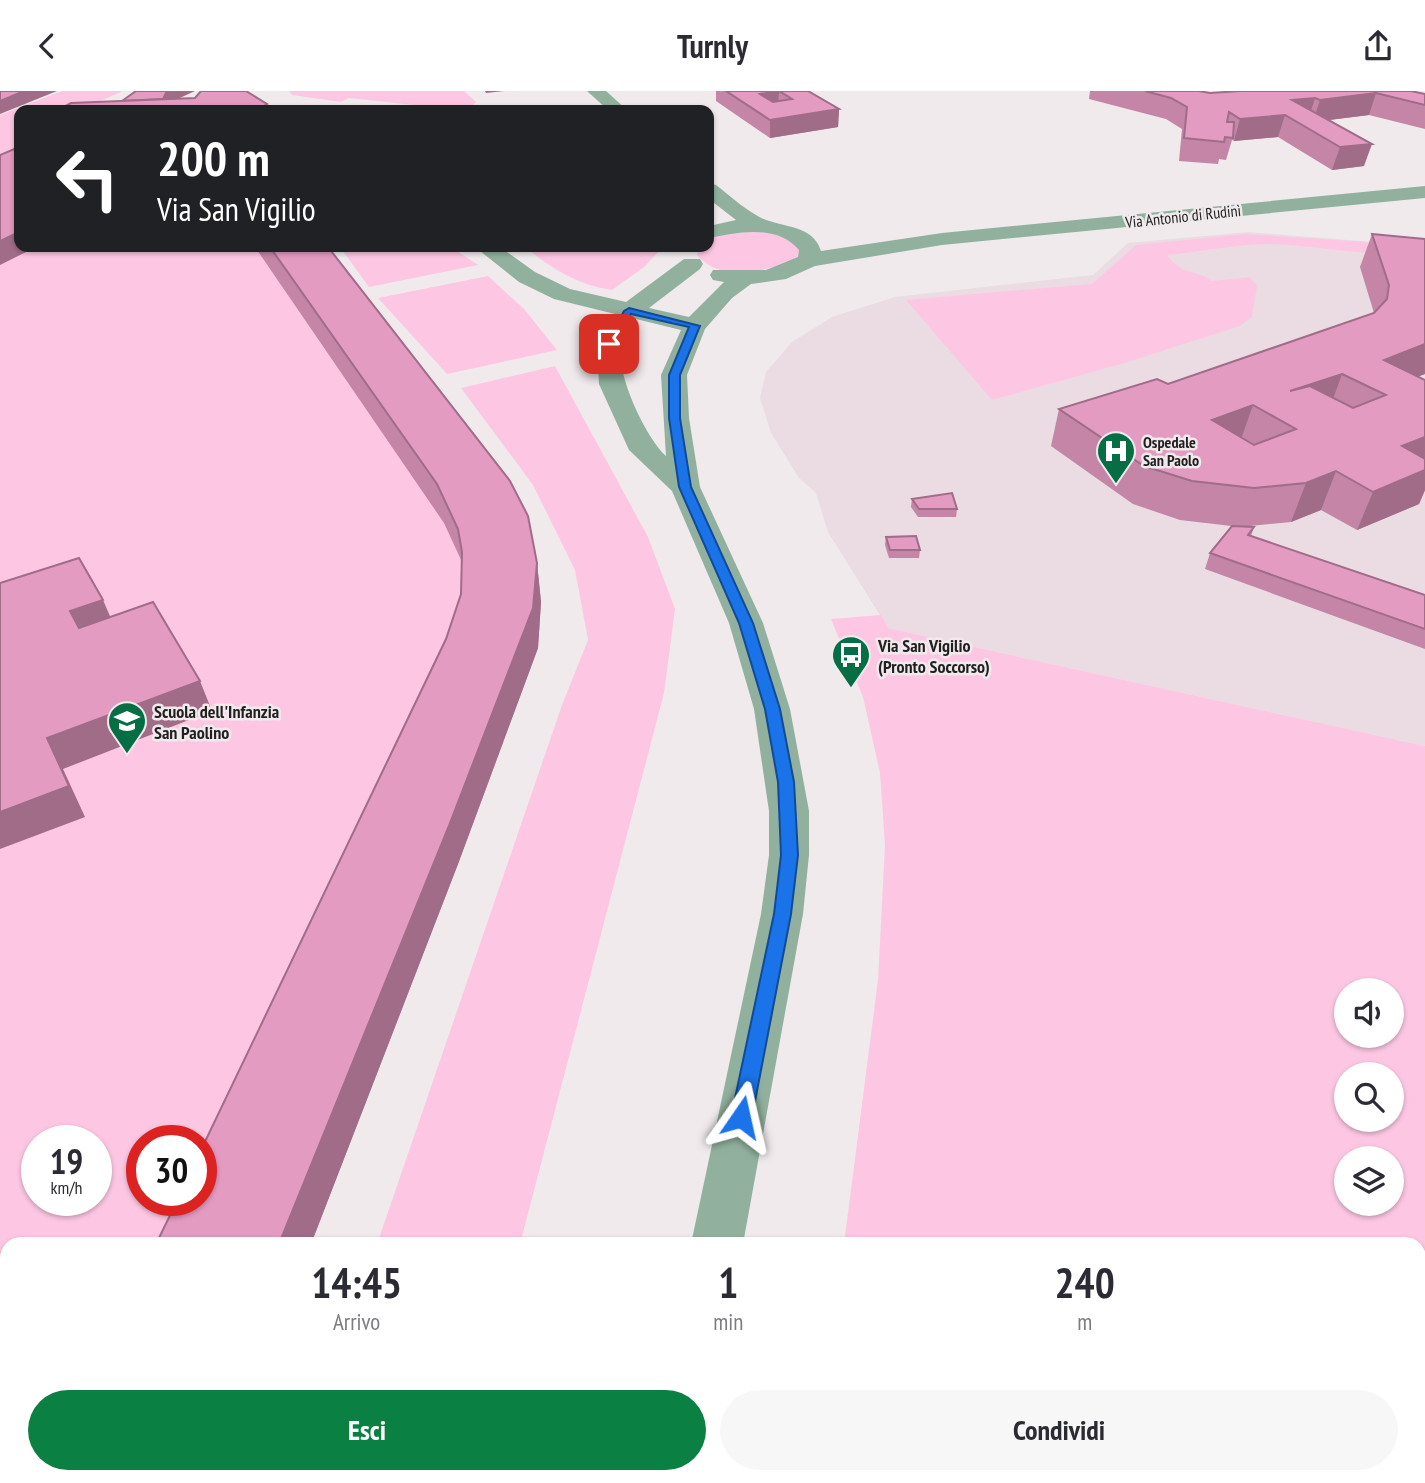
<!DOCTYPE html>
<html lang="it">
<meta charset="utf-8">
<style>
:root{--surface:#fff;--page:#f7f7f7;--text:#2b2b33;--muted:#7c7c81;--accent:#0b8043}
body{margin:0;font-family:"PT Sans Narrow",sans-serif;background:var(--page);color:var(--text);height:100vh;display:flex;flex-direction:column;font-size:26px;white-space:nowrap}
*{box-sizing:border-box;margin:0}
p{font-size:23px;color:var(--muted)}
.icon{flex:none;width:38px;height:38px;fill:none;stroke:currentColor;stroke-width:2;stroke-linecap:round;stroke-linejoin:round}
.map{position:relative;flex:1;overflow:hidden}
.details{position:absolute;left:0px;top:1146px;width:1426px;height:247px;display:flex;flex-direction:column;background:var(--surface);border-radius:21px 21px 0 0;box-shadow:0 2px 5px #0004}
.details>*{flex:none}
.top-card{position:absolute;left:14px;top:14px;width:700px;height:147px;border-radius:14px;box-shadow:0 2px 5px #0004;background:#202124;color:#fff;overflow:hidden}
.fabs{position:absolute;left:1334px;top:887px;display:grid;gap:14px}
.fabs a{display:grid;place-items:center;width:70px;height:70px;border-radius:50%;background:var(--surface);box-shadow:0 2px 5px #0004;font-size:35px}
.speed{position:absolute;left:21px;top:1034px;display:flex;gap:14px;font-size:35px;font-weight:700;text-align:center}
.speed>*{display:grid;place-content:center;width:91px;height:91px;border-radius:50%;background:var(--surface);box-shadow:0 2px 5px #0004;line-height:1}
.speed small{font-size:18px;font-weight:400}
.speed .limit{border:10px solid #d22;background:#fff;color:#111}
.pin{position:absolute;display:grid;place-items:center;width:60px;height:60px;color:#fff;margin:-30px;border-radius:14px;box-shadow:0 4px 10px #0006}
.me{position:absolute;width:77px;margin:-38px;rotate:11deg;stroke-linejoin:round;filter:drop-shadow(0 0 5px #0008)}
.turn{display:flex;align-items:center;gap:24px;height:147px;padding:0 28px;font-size:32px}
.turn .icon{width:91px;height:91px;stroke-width:2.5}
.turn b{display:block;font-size:49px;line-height:60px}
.eta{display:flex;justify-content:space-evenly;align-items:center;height:119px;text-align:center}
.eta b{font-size:42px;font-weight:600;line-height:49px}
.primary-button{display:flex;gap:14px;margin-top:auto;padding:14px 28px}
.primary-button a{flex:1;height:80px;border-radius:42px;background:var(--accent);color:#fff;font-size:28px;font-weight:600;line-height:80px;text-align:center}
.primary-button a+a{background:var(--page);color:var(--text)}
header{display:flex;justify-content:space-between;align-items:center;height:91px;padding:0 28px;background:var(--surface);font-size:32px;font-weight:600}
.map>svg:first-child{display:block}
.built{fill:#eadce2}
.green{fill:#fdc7e3;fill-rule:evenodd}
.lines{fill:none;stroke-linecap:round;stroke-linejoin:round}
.minor{fill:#91b19e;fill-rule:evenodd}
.wall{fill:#c485a7}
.shaded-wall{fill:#a06c88}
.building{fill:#e49bc2;stroke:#a06c88;stroke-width:2;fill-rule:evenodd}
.route{fill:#1a73e8;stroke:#114b97;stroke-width:2}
.labels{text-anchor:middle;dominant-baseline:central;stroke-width:5;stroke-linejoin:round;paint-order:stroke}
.far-street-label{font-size:16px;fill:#211f20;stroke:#f0eaed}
.far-poi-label{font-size:16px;font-weight:bold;fill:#211f20;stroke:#f0eaed;text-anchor:start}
.poi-label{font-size:18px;font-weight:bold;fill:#211f20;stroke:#f0eaed;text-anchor:start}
</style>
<header><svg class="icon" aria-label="back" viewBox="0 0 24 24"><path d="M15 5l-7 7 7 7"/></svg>Turnly<svg class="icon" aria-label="share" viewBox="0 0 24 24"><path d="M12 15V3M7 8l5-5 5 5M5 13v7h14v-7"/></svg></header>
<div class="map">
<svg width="1425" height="1392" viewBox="0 0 1425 1392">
<rect width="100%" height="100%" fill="#f0eaed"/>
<!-- built -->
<path class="built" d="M1248,141l151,12 26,-2v504l-537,-118 -60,-96 -12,-39 -17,-15 -28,-45 -11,-35 6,-26 26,-30 40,-25 63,-20 198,-22 35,-32z"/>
<!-- green -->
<g class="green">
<path d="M62,0h73h-12l-43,19h-61v137h242l189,274 23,69 -272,654h-194v233h89l-3,6h-93v-1368zM37,1050h59v60h-59zM142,1050h59v60h-59z"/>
<path d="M289,0h175l12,11 -8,8h-8l-111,-12 -8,4 -49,-7z"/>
<path d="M745,139c22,2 41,3 56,21l-2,6c-30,14 -76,28 -102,-2l1,-8h11v-9z"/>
<path d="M1244,143l124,8 2,11c-37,-2 -70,-9 -107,-9 -32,1 -64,8 -96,11 18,23 26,12 45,26l38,-4 7,9 -5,31 -12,9 -119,38 -129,36 -86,-100 186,-16 44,-39z"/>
<path d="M340,156h111l27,18 -109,22z"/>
<path d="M525,156h138l-19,20 -32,23c-35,-5 -61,-22 -87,-43z"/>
<path d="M488,185l36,33 33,41 -110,24 -69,-76z"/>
<path d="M555,275l93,171 27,72 -11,84 -144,551h-143l185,-539 26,-65 -13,-70 -42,-85 -72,-97z"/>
<path d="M881,524l7,13 537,118v737h-62l-27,-6h83v-233h-575l34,-264 7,-135 -5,-72 -17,-76 -32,-78zM1346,900h45v45h-45zM1346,984h45v45h-45zM1346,1068h45v45h-45z"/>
<path d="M297,1386h162l-2,6h-162z"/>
</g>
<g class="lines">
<!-- minor -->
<g class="minor">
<path d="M587,0h19l21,19h-19z"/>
<path d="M709,92l7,2c13,10 26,22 40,30 21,14 56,7 65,36l121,-18 483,-47v12l-483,47 -127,21 -29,13 -35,5 -19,14 -27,31 -18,46 2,43 11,69 63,136 27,86 19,102v44l-6,59 -60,330h-52l70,-330 8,-59v-44l-15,-102 -25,-86 -57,-132 -43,-41 -30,-66 -2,-40 18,-30 -61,-15 -35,-17 -44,-35h25l35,25 35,17 56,13 58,-43h16l3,5 -3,5 -51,39 40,9 35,-35 -11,-2 -3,-5 3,-5h53l32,-13 1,-7c-22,-26 -61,-18 -90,-12v-12l27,-6 -27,-21zM636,228l45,11 -20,45 5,81c-20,-18 -53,-86 -44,-113 3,-8 10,-17 14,-24z"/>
<path d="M642,1386h60l-1,6h-60z"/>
</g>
</g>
<!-- wall -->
<g class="wall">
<path d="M716,0h92l31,18 -1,18 -68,11 -54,-37z"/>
<path d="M1090,0h109l11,2 30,-2 185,3v35l-56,-14 -40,5 35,46 -32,4 -54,-33 -44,4 -2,-1 -6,20 -7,-1 -1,5 -39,-3 3,-32 -16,-10 -77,-20z"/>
<path d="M1372,143l53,5v135l-7,2 7,4v110l-6,14 -62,26 -36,-20 -30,12 -51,5 -60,-7 -47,-16 -82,-58 8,-37 109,-25 206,-71 -14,-46z"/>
<path d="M255,156h73l209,316 4,39 -3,46 -80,216 -147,380h-155l290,-605 15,-45 1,-32 -18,-39z"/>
<path d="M912,408l45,10 -1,8h-38l-7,-10z"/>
<path d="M1254,436l-3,9 174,59v54l-220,-80 5,-16z"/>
<path d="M886,446l34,13 -1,8h-30l-4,-13z"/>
</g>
<!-- shaded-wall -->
<g class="shaded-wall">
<path d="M24,0h33l-57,23v-13z"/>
<path d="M167,0h28l-24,11 -12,8z"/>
<path d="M485,0h19l-18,2z"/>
<path d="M779,0l-1,17 -18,-14z"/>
<path d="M1376,2l-7,22 -56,7 7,-22z"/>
<path d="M1315,7l-7,22 -16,-20z"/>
<path d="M267,13l2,6h-11z"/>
<path d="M839,18l-1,18 -68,11v-18z"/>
<path d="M1285,24l-7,22 -44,4 6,-22z"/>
<path d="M1372,53l-8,22 -32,4 8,-23z"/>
<path d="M19,141v15h17l-36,18v-24z"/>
<path d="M1425,253v30l-46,18 5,-32z"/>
<path d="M1342,283l-13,36 -39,-19z"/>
<path d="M1253,314l-13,37 -28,-22z"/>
<path d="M1425,346v31l-23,-22z"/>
<path d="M1425,379v20l-6,14 -62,26 16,-38z"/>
<path d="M1336,380l-15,39 -30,12 15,-39z"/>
<path d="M537,472l4,39 -3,46 -80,216 -147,380h-32z"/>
<path d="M103,509l13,30 -33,11 -13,-30z"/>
<path d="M200,590l12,30 -149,58 22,48 -85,32v-37l47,-74z"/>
<path d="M184,1386h37l-3,6h-36z"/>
</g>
<!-- building -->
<g class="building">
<path d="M0,0h24l-24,10z"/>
<path d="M136,0h31l-4,8 -41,2z"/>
<path d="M201,0h45l21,13 -9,6h-191l-7,-1 11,-6 124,-5z"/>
<path d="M726,0h82l31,18 -69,11zM779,0l13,8 -19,3 -13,-8z"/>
<path d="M1145,0h54l11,2 30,-2h171l14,3v11l-49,-12 -56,7 -5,-2 -23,2 80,44 -32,3 -55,-32 -45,4 -11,-7 -2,10h7l-1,16 -8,-1 -1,5 -40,-4 3,-31 -16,-9z"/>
<path d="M19,56v85l-19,9v-86z"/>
<path d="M1372,143l53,5v105l-41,16 41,20v57l-23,9 23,13v11l-52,22 -37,-21 -30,12 -52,5 -62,-7 -48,-15 -85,-57 98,-30 11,5 206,-71 13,-14 2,-14zM1342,283l44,21 -33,13 -43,-22 -20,5zM1253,314l43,24 -42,16 -42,-25z"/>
<path d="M270,156h58l182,234 18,35 9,47 -4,45 -83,215 -171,421h-123l21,-43h24v-51l245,-511 15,-45 1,-42 -4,-23 -21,-45z"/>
<path d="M952,402l5,16h-38l-7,-10z"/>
<path d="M1232,435l22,1 -6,8 177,60v34l-215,-76z"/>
<path d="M916,445l4,14h-30l-4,-13z"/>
<path d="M79,467l24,42 -33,11 9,17 74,-26 47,79 -153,57 22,48 -69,26v-229z"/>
<path d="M44,1386h140l-2,6h-141z"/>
</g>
<!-- route -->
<path class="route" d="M629,217l71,18 -20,49v43l11,69 62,136 27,86 14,73 4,73 -7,59 -39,203 -3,6 -8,3 -7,-3 -3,-6 43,-203 7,-59 -3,-73 -13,-73 -26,-86 -60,-136 -10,-69v-43l20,-48 -58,-13 -19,32h-7l19,-35z"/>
<!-- icons -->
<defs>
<symbol id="hospital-pin" viewBox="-11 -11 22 30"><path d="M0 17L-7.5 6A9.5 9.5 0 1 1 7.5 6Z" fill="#056e45" stroke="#f0eaed"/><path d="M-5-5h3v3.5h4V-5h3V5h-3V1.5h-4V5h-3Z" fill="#fff"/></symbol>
<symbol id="bus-pin" viewBox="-11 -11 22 30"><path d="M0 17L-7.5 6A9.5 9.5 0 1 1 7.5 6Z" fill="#056e45" stroke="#f0eaed"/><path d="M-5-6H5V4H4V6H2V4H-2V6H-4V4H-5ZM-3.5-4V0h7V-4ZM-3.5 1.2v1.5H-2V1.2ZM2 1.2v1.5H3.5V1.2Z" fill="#fff"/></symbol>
<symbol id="school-pin" viewBox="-11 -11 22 30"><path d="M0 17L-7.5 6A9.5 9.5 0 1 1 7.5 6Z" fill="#056e45" stroke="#f0eaed"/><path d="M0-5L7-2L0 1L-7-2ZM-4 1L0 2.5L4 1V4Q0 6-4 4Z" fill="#fff"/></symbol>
</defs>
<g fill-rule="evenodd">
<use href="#hospital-pin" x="1094" y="338" width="44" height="60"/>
<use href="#bus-pin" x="829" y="542" width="44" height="60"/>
<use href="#school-pin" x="105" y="608" width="44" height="60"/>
</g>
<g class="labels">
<!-- far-street labels -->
<g class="far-street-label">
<text transform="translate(1183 125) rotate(-6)">Via Antonio di Rudinì</text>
</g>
<!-- far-poi labels -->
<g class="far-poi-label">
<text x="1143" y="351">Ospedale<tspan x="1143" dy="18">San Paolo</tspan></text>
</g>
<!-- poi labels -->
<g class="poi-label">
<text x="878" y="554">Via San Vigilio<tspan x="878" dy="21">(Pronto Soccorso)</tspan></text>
<text x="154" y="620">Scuola dell'Infanzia<tspan x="154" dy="21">San Paolino</tspan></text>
</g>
</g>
</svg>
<div class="fabs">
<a><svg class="icon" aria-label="sound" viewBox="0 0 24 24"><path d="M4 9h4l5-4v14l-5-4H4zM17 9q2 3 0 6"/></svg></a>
<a><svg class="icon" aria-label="search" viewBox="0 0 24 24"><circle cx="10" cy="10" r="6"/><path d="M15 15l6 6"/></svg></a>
<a><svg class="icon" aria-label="layers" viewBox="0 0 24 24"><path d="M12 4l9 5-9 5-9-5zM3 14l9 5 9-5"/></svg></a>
</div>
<div class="speed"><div>19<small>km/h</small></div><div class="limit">30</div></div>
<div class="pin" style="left:609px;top:253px;background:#d93025"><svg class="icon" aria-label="arrive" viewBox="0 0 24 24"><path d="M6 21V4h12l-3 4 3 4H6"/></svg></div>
<svg class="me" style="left:741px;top:1026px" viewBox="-20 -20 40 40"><path d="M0-17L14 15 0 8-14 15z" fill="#1a73e8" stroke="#fff" stroke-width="4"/></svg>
<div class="top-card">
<div class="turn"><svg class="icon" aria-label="left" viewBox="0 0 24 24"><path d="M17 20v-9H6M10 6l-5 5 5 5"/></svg><div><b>200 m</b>Via San Vigilio</div></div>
</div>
<section class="details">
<div class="eta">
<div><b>14:45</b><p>Arrivo</p></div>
<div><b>1</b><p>min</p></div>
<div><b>240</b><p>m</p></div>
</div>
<div class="primary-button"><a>Esci</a><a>Condividi</a></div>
</section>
</div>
